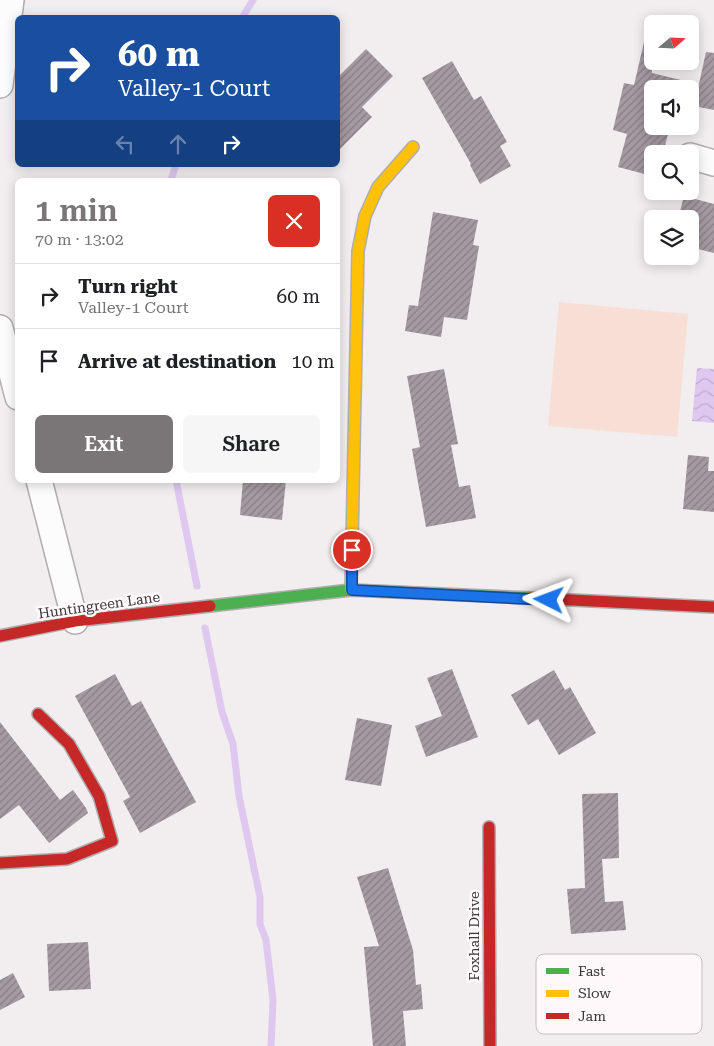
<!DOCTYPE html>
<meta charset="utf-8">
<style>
:root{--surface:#fff;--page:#f6f6f6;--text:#202124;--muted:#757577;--line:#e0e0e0;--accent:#7a7677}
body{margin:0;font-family:"Roboto Serif",serif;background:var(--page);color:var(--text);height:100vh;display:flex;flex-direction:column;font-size:19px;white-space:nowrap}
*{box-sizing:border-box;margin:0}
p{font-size:16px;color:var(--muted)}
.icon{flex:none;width:28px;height:28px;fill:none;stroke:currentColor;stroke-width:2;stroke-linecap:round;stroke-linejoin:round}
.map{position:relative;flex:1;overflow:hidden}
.drawer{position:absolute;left:15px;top:178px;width:325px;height:305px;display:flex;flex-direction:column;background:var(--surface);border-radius:8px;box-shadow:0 2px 12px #0003}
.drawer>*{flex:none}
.guide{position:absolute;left:15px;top:15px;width:325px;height:152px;border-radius:8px;box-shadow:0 2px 12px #0003;background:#1a4fa0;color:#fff;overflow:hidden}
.needle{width:32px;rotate:71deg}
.controls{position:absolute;left:644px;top:15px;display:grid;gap:10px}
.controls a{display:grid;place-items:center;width:55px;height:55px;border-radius:8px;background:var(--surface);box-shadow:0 2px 12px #0003;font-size:25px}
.pin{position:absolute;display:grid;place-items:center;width:42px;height:42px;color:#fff;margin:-21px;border:2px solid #fff;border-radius:50%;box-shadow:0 1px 5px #0007}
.me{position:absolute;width:55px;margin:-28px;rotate:273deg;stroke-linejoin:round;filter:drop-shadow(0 0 4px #0008)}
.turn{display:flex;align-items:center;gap:18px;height:105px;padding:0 20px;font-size:22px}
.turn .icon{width:65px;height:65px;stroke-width:2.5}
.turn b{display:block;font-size:35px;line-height:42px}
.lanes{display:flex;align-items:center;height:48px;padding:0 20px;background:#0003;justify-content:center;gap:25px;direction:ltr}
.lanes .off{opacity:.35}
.round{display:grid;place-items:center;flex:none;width:52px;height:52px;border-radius:8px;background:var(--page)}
.headline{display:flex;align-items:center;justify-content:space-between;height:85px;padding:0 20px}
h1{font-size:30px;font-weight:600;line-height:38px;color:var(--accent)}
.primary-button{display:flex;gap:10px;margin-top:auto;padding:10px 20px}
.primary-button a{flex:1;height:58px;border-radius:8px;background:var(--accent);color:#fff;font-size:20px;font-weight:600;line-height:58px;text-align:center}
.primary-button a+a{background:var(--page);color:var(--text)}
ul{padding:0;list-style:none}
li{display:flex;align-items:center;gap:15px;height:65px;padding:0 20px;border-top:1px solid var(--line)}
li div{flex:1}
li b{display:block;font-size:19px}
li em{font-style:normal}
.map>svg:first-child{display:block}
.green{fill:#f8dfd6}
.water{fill:url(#water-waves)}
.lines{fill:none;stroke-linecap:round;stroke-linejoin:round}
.stream{stroke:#dec8ef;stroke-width:7}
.building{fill:url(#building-hatch)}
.street-casing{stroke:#b1acad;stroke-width:28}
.fast-casing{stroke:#b1acad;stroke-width:14}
.slow-casing{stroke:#b1acad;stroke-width:14}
.jam-casing{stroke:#b1acad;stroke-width:14}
.street{stroke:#fdfcfc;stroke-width:25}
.fast{stroke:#4caf50;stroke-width:11}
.slow{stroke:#ffc107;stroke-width:11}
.jam{stroke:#c62828;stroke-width:11}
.route-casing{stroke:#114b97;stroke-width:12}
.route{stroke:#1a73e8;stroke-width:9}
.labels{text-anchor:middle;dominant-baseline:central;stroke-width:5;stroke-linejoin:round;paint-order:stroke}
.street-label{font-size:14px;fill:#3a3637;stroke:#fff8fa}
.key{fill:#fff8fa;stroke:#c4bec0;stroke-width:1}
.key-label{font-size:14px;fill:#3a3637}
</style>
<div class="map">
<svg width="714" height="1046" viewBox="0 0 714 1046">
<defs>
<pattern id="water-waves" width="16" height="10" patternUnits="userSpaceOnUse" patternTransform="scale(1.25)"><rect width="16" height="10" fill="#dec8ef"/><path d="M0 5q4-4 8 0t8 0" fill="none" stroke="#bfacce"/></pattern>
<pattern id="building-hatch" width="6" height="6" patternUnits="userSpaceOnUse" patternTransform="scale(1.25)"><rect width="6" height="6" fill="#a59aa2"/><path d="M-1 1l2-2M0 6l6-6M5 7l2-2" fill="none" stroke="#877e85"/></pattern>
</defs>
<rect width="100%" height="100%" fill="#f2edee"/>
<!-- green -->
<path class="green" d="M559,302l129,12 -11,123 -129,-11z"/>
<!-- water -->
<path class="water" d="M697,368l17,1v54l-22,-2z"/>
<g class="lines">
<!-- stream -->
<g class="stream">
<path d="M242,18l11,-18"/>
<path d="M171,180l5,-15"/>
<path d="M176,480l21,106"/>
<path d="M205,628l17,84 11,32 6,52 21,101v27l6,16 7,60 -2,46"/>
</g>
</g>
<!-- building -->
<g class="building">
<path d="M645,38l7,1v34l37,9 -1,7h-36v37h18l-7,28h-11v22l-34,-9 9,-33 -14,-4 11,-47 10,2z"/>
<path d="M366,49l27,27 -31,31 10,10 -34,34v-74z"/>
<path d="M706,52l8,1v57l-20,-4z"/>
<path d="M452,61l22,39 7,-4 26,46 -7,4 11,20 -31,18 -10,-19 1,-1 -49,-86z"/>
<path d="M684,196l30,8v49l-24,-6v-28h-12z"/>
<path d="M433,212l45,8 -5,25 6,1 -12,74 -23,-3 -3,20 -36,-6 4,-26 9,1z"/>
<path d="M444,369l14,75 -7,1 8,42 11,-2 6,33 -50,9 -14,-78 8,-2 -13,-71z"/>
<path d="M688,455l21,2 -1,14h6v41l-31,-3z"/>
<path d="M243,480h43l-4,40 -42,-5z"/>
<path d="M452,669l26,68 -52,20 -11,-31 27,-10 -15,-38z"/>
<path d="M554,670l11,20 5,-3 26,46 -37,22 -21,-36 -10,6 -17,-30z"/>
<path d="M115,674l17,32 9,-5 55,101 -56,31 -17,-32 7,-4 -55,-101z"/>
<path d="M357,718l35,7 -11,61 -36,-6z"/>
<path d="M0,722l60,78 13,-10 13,18 2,5 -39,30 -30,-38 -19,14z"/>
<path d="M618,793l1,65 -17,1 3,43 18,-1 3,29 -55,4 -4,-45 18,-1 -3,-94z"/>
<path d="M388,868l25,82 3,35 5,-1 2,25 -20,2 3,35h-33l-9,-99 15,-1 -22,-69z"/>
<path d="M88,942l3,47 -42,2 -2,-47z"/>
<path d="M604,971l1,24 18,-1 1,31 -20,1v6l-33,2 -3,-61z"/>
<path d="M13,973l12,24 -25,13v-30z"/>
</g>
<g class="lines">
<defs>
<g id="street">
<path d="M0,85l11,-85"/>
<path d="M690,156l24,7"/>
<path d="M0,328l18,69"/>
<path d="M39,480l36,141"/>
</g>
<path id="fast" d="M210,606l141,-16 180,8"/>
<path id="slow" d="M351,590l7,-339 7,-35 13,-29 35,-40"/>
<g id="jam">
<path d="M531,598l183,9"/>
<path d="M0,636l75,-15 135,-15"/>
<path d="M489,827l1,219"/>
<path d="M0,863l67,-4 45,-18 -13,-45 -30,-52 -31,-30"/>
</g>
</defs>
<!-- street casing -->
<use href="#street" class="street-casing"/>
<!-- fast casing -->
<use href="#fast" class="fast-casing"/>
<!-- slow casing -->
<use href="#slow" class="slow-casing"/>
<!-- jam casing -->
<use href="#jam" class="jam-casing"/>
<!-- street -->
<use href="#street" class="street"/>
<!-- fast -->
<use href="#fast" class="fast"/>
<!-- slow -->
<use href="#slow" class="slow"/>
<!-- jam -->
<use href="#jam" class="jam"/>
</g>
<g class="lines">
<defs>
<path id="route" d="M352,550v40l197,10"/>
</defs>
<!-- route casing -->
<use href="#route" class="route-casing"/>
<!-- route -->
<use href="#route" class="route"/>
</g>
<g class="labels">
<!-- street labels -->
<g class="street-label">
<text transform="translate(99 605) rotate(-8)">Huntingreen Lane</text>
<text transform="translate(474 936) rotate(-90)">Foxhall Drive</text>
</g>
</g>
<!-- legend -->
<rect x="536" y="954" width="166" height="80" rx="8" class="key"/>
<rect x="546" y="968" width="23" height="6" fill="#4caf50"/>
<rect x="546" y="990" width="23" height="7" fill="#ffc107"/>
<rect x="546" y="1013" width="23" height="6" fill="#c62828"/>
<g class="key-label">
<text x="578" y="976">Fast</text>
<text x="578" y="998">Slow</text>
<text x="578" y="1021">Jam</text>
</g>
</svg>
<div class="controls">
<a><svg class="needle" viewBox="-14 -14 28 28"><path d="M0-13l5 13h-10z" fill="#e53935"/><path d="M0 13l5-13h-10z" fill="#757577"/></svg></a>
<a><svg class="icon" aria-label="sound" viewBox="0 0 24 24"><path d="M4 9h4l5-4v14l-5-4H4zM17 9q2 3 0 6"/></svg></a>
<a><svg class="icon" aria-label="search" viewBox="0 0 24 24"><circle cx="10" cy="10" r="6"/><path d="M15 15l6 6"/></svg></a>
<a><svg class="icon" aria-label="layers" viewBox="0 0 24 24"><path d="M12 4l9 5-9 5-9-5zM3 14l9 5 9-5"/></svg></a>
</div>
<div class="pin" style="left:352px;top:550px;background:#d93025"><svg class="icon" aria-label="arrive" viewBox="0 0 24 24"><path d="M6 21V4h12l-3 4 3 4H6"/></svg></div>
<svg class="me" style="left:549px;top:600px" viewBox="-20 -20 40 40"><path d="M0-17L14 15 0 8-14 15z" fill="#1a73e8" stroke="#fff" stroke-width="4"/></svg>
<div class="guide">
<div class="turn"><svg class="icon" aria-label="right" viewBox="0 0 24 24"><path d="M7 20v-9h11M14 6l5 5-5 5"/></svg><div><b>60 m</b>Valley-1 Court</div></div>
<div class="lanes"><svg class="icon off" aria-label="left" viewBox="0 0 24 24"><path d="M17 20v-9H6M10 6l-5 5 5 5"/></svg><svg class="icon off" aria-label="ahead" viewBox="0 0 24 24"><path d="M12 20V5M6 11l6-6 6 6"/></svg><svg class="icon" aria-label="right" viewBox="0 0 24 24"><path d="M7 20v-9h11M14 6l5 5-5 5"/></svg></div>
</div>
<section class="drawer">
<div class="headline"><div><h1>1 min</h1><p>70 m · 13:02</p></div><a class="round" style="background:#d93025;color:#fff"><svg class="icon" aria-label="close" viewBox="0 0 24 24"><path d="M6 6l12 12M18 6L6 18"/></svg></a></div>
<ul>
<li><svg class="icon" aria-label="right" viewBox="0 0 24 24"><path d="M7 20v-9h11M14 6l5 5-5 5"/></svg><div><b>Turn right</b><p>Valley-1 Court</p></div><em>60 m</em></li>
<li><svg class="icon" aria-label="arrive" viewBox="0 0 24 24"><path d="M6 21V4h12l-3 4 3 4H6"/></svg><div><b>Arrive at destination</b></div><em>10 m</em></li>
</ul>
<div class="primary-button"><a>Exit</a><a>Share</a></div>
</section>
</div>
